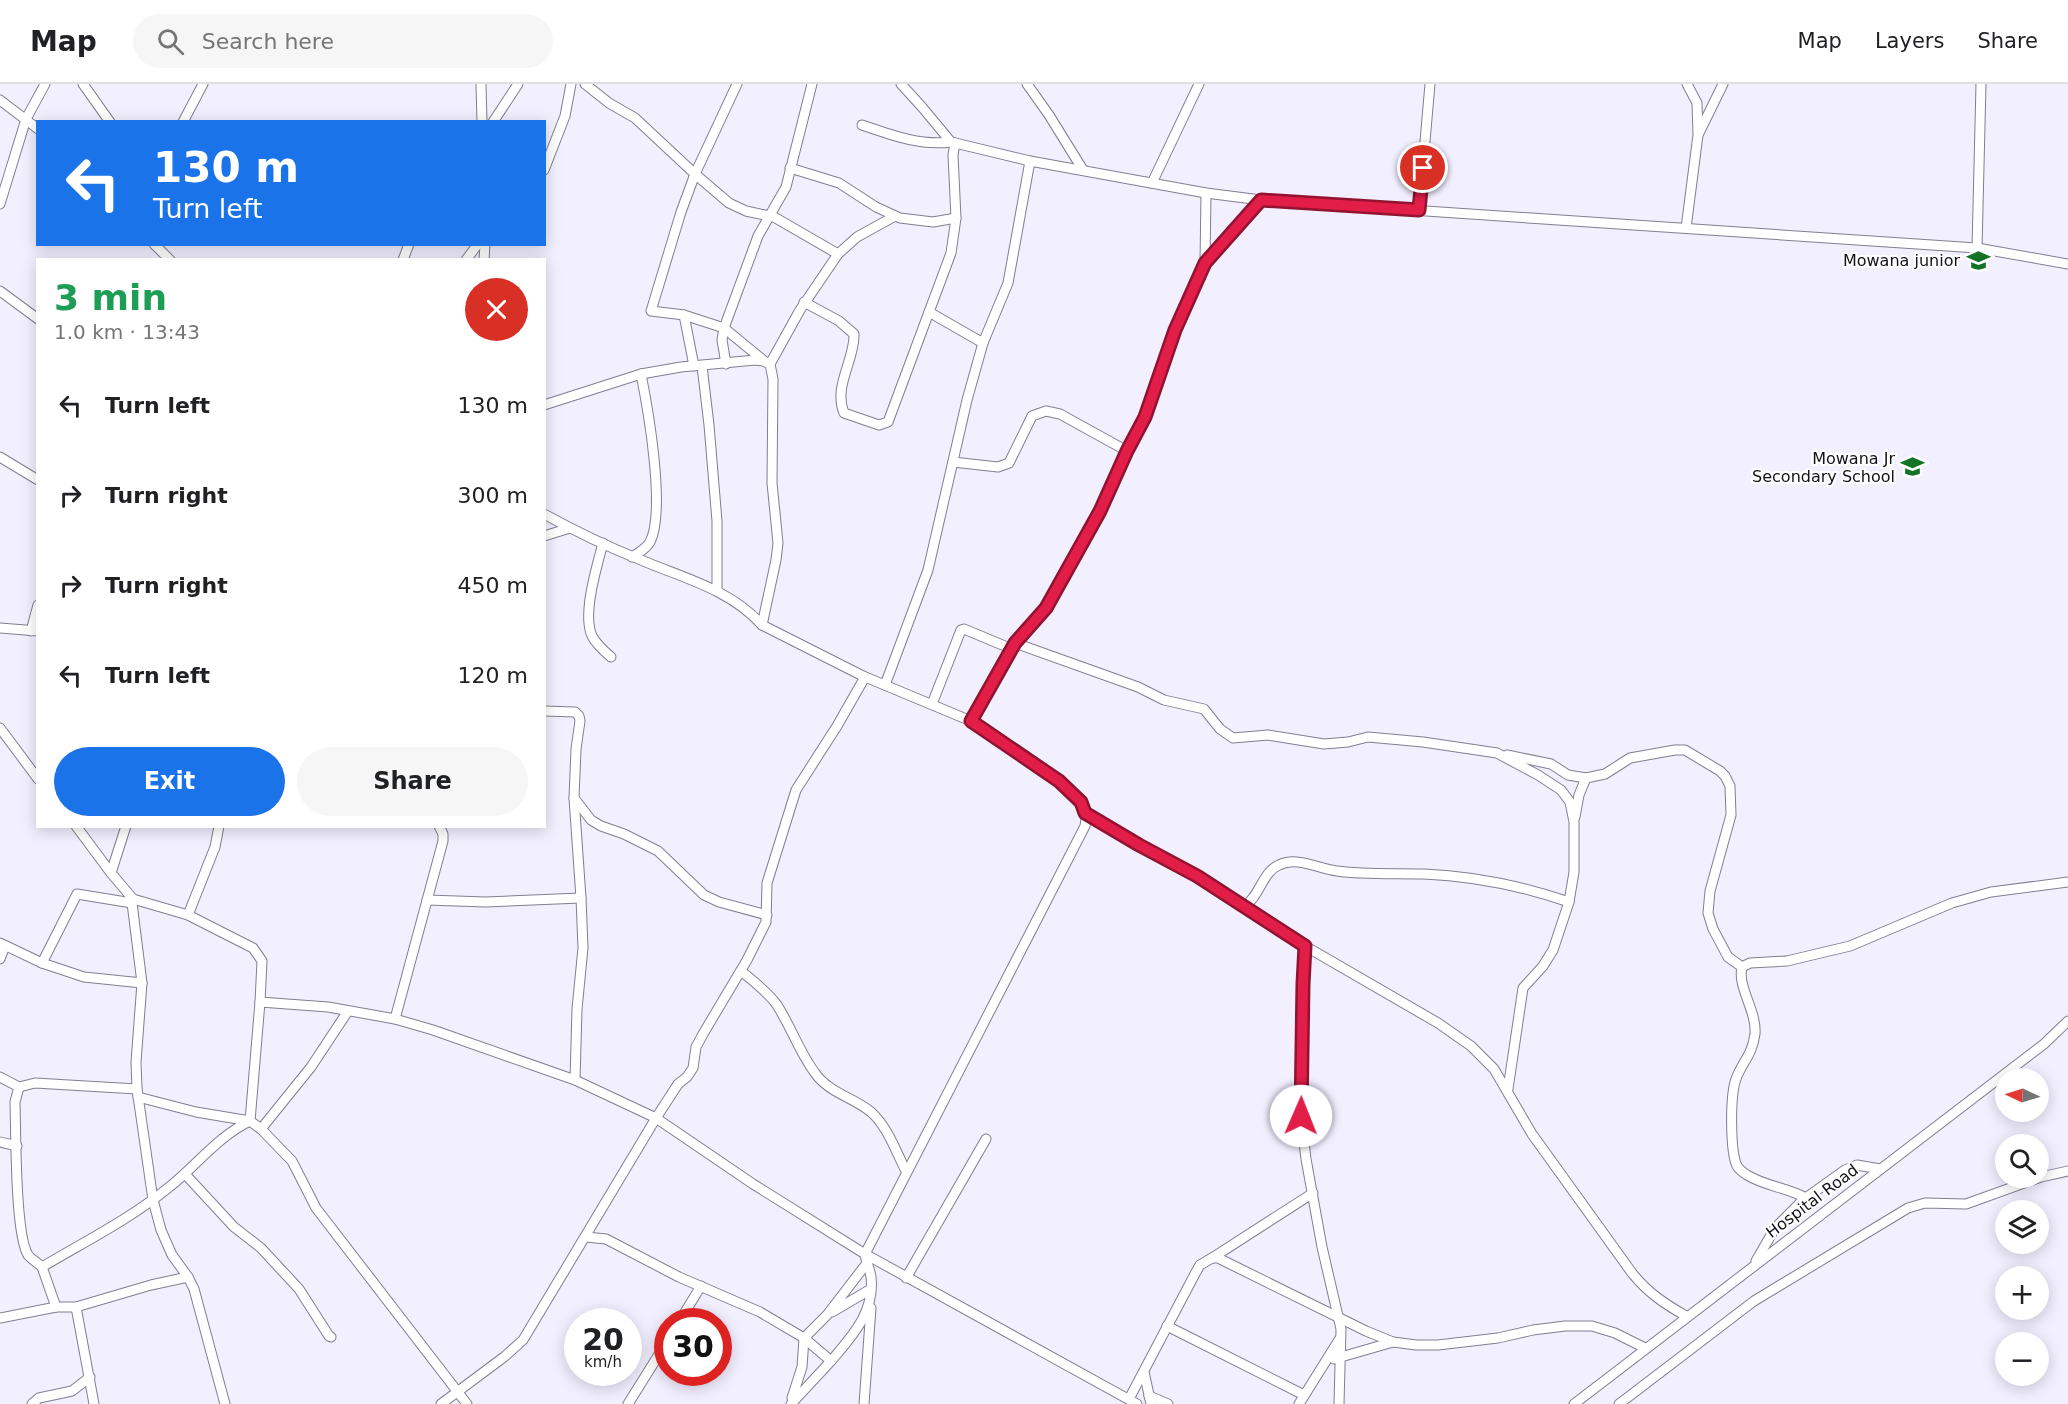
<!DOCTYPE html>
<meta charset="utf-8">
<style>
:root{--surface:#fff;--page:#f6f6f6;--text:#202124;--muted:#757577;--line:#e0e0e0;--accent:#1a73e8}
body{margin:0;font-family:"DejaVu Sans",sans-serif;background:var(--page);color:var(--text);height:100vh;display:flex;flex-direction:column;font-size:22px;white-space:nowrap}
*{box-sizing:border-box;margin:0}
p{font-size:20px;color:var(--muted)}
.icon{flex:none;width:33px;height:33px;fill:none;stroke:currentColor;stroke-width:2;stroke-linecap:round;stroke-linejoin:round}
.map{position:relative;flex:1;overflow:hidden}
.side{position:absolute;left:36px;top:174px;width:510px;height:570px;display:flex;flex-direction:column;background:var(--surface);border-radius:0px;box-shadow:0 3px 15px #0003}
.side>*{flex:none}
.top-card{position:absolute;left:36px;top:36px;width:510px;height:126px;border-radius:0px;box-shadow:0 3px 15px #0003;background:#1a73e8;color:#fff;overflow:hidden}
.needle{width:39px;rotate:274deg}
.fabs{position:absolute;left:1995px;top:984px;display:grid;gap:12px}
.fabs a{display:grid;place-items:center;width:54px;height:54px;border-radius:50%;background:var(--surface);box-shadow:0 3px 15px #0003;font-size:30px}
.speed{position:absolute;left:564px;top:1224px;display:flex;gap:12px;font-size:30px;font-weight:700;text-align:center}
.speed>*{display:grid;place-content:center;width:78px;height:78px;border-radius:50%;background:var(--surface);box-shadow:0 3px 15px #0003;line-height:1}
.speed small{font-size:15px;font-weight:400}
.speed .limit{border:9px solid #d22;background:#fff;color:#111}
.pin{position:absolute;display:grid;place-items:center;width:51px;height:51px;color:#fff;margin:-26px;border:3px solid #fff;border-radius:50%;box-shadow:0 2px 6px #0007}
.me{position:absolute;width:66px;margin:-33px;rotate:1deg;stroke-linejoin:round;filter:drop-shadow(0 0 4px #0008)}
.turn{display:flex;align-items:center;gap:21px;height:126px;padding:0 18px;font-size:27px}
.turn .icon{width:78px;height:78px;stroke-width:2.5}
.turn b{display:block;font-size:42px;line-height:51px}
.round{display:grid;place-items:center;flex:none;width:63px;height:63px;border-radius:32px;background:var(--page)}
.headline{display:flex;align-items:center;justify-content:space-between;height:102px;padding:0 18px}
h1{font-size:36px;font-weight:800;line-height:45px;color:#1e9e55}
.cta{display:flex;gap:12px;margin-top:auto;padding:12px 18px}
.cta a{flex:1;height:69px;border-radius:36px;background:var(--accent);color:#fff;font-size:24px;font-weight:800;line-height:69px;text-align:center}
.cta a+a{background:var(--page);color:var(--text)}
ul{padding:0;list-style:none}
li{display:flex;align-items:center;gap:18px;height:90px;padding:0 18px}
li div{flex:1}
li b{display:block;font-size:22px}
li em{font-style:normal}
header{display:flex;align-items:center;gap:36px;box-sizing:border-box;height:84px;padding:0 30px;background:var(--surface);border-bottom:2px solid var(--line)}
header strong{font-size:28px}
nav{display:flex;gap:33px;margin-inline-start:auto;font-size:21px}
.search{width:420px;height:54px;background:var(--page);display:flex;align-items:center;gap:15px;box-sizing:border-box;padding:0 21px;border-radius:33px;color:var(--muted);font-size:22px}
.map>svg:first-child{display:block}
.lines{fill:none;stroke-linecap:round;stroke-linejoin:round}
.minor-casing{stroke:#827e90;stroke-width:11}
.minor{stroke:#fff;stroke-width:9}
.route-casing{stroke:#92132f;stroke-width:15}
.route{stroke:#e11d48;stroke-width:10}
.labels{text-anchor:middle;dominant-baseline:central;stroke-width:4.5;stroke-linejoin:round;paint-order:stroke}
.poi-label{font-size:16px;fill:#141219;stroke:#fff;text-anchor:end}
.street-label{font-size:16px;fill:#141219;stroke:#fff}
</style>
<header>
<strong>Map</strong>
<div class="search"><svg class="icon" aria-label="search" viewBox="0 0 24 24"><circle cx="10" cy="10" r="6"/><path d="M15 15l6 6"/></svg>Search here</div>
<nav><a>Map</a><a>Layers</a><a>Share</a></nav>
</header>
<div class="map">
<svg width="2068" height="1320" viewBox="0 0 2068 1320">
<rect width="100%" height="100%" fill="#f2efff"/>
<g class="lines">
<defs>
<g id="minor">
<path d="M83,0l27,38"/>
<path d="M481,0l1,38"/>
<path d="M585,0l24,19 26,15 60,56 34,29 17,8 28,6 64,37"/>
<path d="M737,0l-42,90 -14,38 -30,99 33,4 40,13 39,32"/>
<path d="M901,0l21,23 29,35 79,19 176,32 55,7 716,48 91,16"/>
<path d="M1027,0l22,31 34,55"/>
<path d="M0,16l38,29"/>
<path d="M183,38l20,-38"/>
<path d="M493,38l25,-38"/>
<path d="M862,41c29,10 58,21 89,17"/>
<path d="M1699,49l24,-49"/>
<path d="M790,84l49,15 37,24 24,11 33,4 23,-4"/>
<path d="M544,86l21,-54 6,-32"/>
<path d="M1152,99l47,-99"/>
<path d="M0,120l26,-85 19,-35"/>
<path d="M1419,126l11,-126"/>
<path d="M1686,144l12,-93 -1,-32 -10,-19"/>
<path d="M154,160l16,16"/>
<path d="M1977,164l4,-164"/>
<path d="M403,176l6,-16"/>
<path d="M466,176l12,-16"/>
<path d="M484,176l1,-16"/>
<path d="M1205,179l1,-70"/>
<path d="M0,207l38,28"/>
<path d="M804,218l35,19 15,13c1,26 -21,52 -10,79l35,12 9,-3 63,-169 5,-35 -3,-63 2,-12"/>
<path d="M929,228l54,31"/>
<path d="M684,231l10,51"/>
<path d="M726,280l-4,-24 2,-12 34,-92 28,-49 26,-103"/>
<path d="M770,280l30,-54 38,-56 19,-17 38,-21"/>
<path d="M702,282l7,59 8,96v69"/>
<path d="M544,321l97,-31 40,-7 74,-7 8,1 7,3 3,15 -1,104 6,60 -2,17 -14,65"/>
<path d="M0,373l38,23"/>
<path d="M953,378l45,5 11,-4 23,-47 14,-5 14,3 67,37"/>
<path d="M544,430c31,17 64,33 97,46 42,18 89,29 121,65l101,51 108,45 64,42 40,33 9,14 2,9 -1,7 -220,428 272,150"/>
<path d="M544,452l26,-8"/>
<path d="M603,459c-6,23 -21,71 -11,93 4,8 12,15 19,21"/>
<path d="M632,473c6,-4 14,-8 18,-15 16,-31 -2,-133 -9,-168"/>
<path d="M0,544l38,3"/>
<path d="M31,547l7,-26"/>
<path d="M1015,559l123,44 26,13 40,9 16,20 13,9 35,-3 56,9 24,-2 20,-5 55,5 74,11 41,22 23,15 9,12 4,20v50l-5,30 -16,48 -10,16 -20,22 -15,101"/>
<path d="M885,601l43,-115 39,-170 16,-57 25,-60 22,-122"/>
<path d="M932,620l29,-74 3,-1 48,20"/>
<path d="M544,627l31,1 4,4 1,5 -4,28 -2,49 7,100 2,50 -6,61 -2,71"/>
<path d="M971,637l44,-78 31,-35 54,-97 27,-60 18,-34 30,-88 30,-66 56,-63"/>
<path d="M0,644l38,51"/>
<path d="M1507,671l44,9 17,11 18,3 19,-4 25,-16 45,-8h10l35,21 5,5 5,10 1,29 -21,76 -2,22 5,16 15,28 14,10"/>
<path d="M574,714l17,22 10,6 23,8 34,17 46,44 15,7 48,13"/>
<path d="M1085,729l54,32 58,31 108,70 133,77 33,23 23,23 38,65 100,139c16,20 33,31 54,43"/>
<path d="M1575,733l4,-22 7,-17"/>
<path d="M76,742l35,47 22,26 55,16 65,33 9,13 -2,41 -10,119"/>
<path d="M111,789l15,-47"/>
<path d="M133,815l-1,4 10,80 -6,79 1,27 16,111 8,30 11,25 16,22 6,12 31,115"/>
<path d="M427,816l59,2 95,-4"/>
<path d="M1244,822c16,-9 18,-34 35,-41 18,-9 40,4 58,6 29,4 59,2 87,3 50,2 98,12 145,28"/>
<path d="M188,831l27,-68 4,-21"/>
<path d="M0,859l42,20 42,14 58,6"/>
<path d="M1305,862l-2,38 -2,133 5,42 16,88 19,82 -2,75"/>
<path d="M0,875l5,-13"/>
<path d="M42,879l35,-69 55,9"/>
<path d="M1742,883l8,-4 37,-2 63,-15 102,-43 39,-11 77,-10"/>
<path d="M1742,883c-5,20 15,44 13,67 -3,22 -13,28 -19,45 -6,16 -6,72 1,87 2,3 7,7 10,9 18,11 41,13 59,23"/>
<path d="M741,887c12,10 27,21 36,34 14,22 23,48 38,68 14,20 38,24 56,39 17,15 25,40 35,59"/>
<path d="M260,918l68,5 67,12 38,11 142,50 81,38 97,66 112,70c1,8 5,15 6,23 4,35 -19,59 -40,84"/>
<path d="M395,935l48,-178v-7l-4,-8"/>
<path d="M0,993l19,10 -4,15c1,29 0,132 13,153 3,4 10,8 14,12"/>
<path d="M19,1003l16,-4 102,6"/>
<path d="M138,1013l58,15 54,9 11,8 31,32 24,47 151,196"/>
<path d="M261,1045l50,-62 37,-56"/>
<path d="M0,1058l17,4"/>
<path d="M185,1090l49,53 27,21 38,41 30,47 2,1"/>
<path d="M586,1153l20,2 73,38 81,35 44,26 27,23 -40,43"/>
<path d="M1212,1174l101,-65"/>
<path d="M1756,1177l19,-33 28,-28 42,-30 12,-5 23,4"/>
<path d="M906,1194l80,-139"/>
<path d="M56,1223h20l75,-22 37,-8"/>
<path d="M76,1223l18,97"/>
<path d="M832,1228l39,-23"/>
<path d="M0,1234l56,-11 -14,-40c42,-25 88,-48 126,-79 27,-21 50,-52 82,-67"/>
<path d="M679,1238l22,-36"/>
<path d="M1167,1242l137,69"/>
<path d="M1334,1275l59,-17"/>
<path d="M1144,1288l7,32"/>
<path d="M1149,1312l19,8"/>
<path d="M792,1314l10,-31 2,-29 23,-23 40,-52"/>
<path d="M1129,1315l67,-127 4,-7 12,-7h6l148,73 27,11 23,3h22l60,-7 35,-8 32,-4h27l23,7 30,15"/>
<path d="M32,1320l7,-6 33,-7 18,-14"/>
<path d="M441,1320l63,-47 19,-17 133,-222 22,-34 9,-7 6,-9 3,-21 7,-13 44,-74 19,-38 1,-39 29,-93 41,-64 28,-49"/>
<path d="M628,1320l40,-64"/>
<path d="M864,1320l7,-96"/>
<path d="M1299,1320l40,-64"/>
<path d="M1574,1320l470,-360 24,-23"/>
<path d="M1619,1320l135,-103 154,-93 17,-5 41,1 75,-27 27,-6"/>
</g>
</defs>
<!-- minor casing -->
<use href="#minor" class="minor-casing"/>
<!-- minor -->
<use href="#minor" class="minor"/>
</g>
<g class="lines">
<defs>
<path id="route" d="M1301,1032l2,-132 2,-38 -108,-70 -58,-31 -54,-32 -4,-11 -22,-21 -88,-60 44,-78 31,-35 54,-97 27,-60 18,-34 30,-87 30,-67 56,-63 158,10 4,-42"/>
</defs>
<!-- route casing -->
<use href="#route" class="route-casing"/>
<!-- route -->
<use href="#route" class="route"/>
</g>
<!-- icons -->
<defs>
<symbol id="school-bare" viewBox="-9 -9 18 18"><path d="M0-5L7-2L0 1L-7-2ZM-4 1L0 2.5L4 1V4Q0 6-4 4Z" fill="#127424" stroke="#fff" stroke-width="2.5" paint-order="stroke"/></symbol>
</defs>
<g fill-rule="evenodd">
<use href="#school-bare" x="1962" y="160" width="33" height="33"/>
<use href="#school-bare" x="1896" y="366" width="33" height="33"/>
</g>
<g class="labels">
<!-- poi labels -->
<g class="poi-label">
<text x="1960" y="176">Mowana junior</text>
<text x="1895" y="374">Mowana Jr<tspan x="1895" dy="18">Secondary School</tspan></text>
</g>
<!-- street labels -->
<g class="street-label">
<text transform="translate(1812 1117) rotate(-37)">Hospital Road</text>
</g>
</g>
</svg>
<div class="fabs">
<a><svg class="needle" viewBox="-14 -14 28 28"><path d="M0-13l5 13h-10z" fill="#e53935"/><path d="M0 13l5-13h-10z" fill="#757577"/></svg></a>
<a><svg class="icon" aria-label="search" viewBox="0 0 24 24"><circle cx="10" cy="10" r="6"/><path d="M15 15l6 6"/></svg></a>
<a><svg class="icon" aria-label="layers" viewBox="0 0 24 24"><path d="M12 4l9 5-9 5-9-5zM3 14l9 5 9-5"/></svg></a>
<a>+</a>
<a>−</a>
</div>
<div class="speed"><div>20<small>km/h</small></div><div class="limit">30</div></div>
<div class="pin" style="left:1423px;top:84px;background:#d93025"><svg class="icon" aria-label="arrive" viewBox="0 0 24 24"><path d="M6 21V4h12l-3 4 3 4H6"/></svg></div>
<svg class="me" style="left:1301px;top:1032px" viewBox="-20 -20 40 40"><circle r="19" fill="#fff"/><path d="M0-13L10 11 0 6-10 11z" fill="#e11d48"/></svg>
<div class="top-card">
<div class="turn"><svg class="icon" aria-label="left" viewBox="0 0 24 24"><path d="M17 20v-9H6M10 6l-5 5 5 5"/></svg><div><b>130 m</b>Turn left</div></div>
</div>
<section class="side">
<div class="headline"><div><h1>3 min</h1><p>1.0 km · 13:43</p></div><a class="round" style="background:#d93025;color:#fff"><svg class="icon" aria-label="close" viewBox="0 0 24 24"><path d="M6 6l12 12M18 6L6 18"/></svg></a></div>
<ul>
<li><svg class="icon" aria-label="left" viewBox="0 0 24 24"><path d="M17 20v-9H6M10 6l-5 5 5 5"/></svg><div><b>Turn left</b></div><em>130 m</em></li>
<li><svg class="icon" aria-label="right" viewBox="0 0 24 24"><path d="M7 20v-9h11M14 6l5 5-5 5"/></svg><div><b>Turn right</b></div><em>300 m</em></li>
<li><svg class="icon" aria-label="right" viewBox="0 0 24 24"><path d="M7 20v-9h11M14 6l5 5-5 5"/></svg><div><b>Turn right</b></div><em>450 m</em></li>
<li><svg class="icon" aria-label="left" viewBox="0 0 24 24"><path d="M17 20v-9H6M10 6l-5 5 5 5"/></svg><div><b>Turn left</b></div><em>120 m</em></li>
</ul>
<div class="cta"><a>Exit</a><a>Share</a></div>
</section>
</div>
